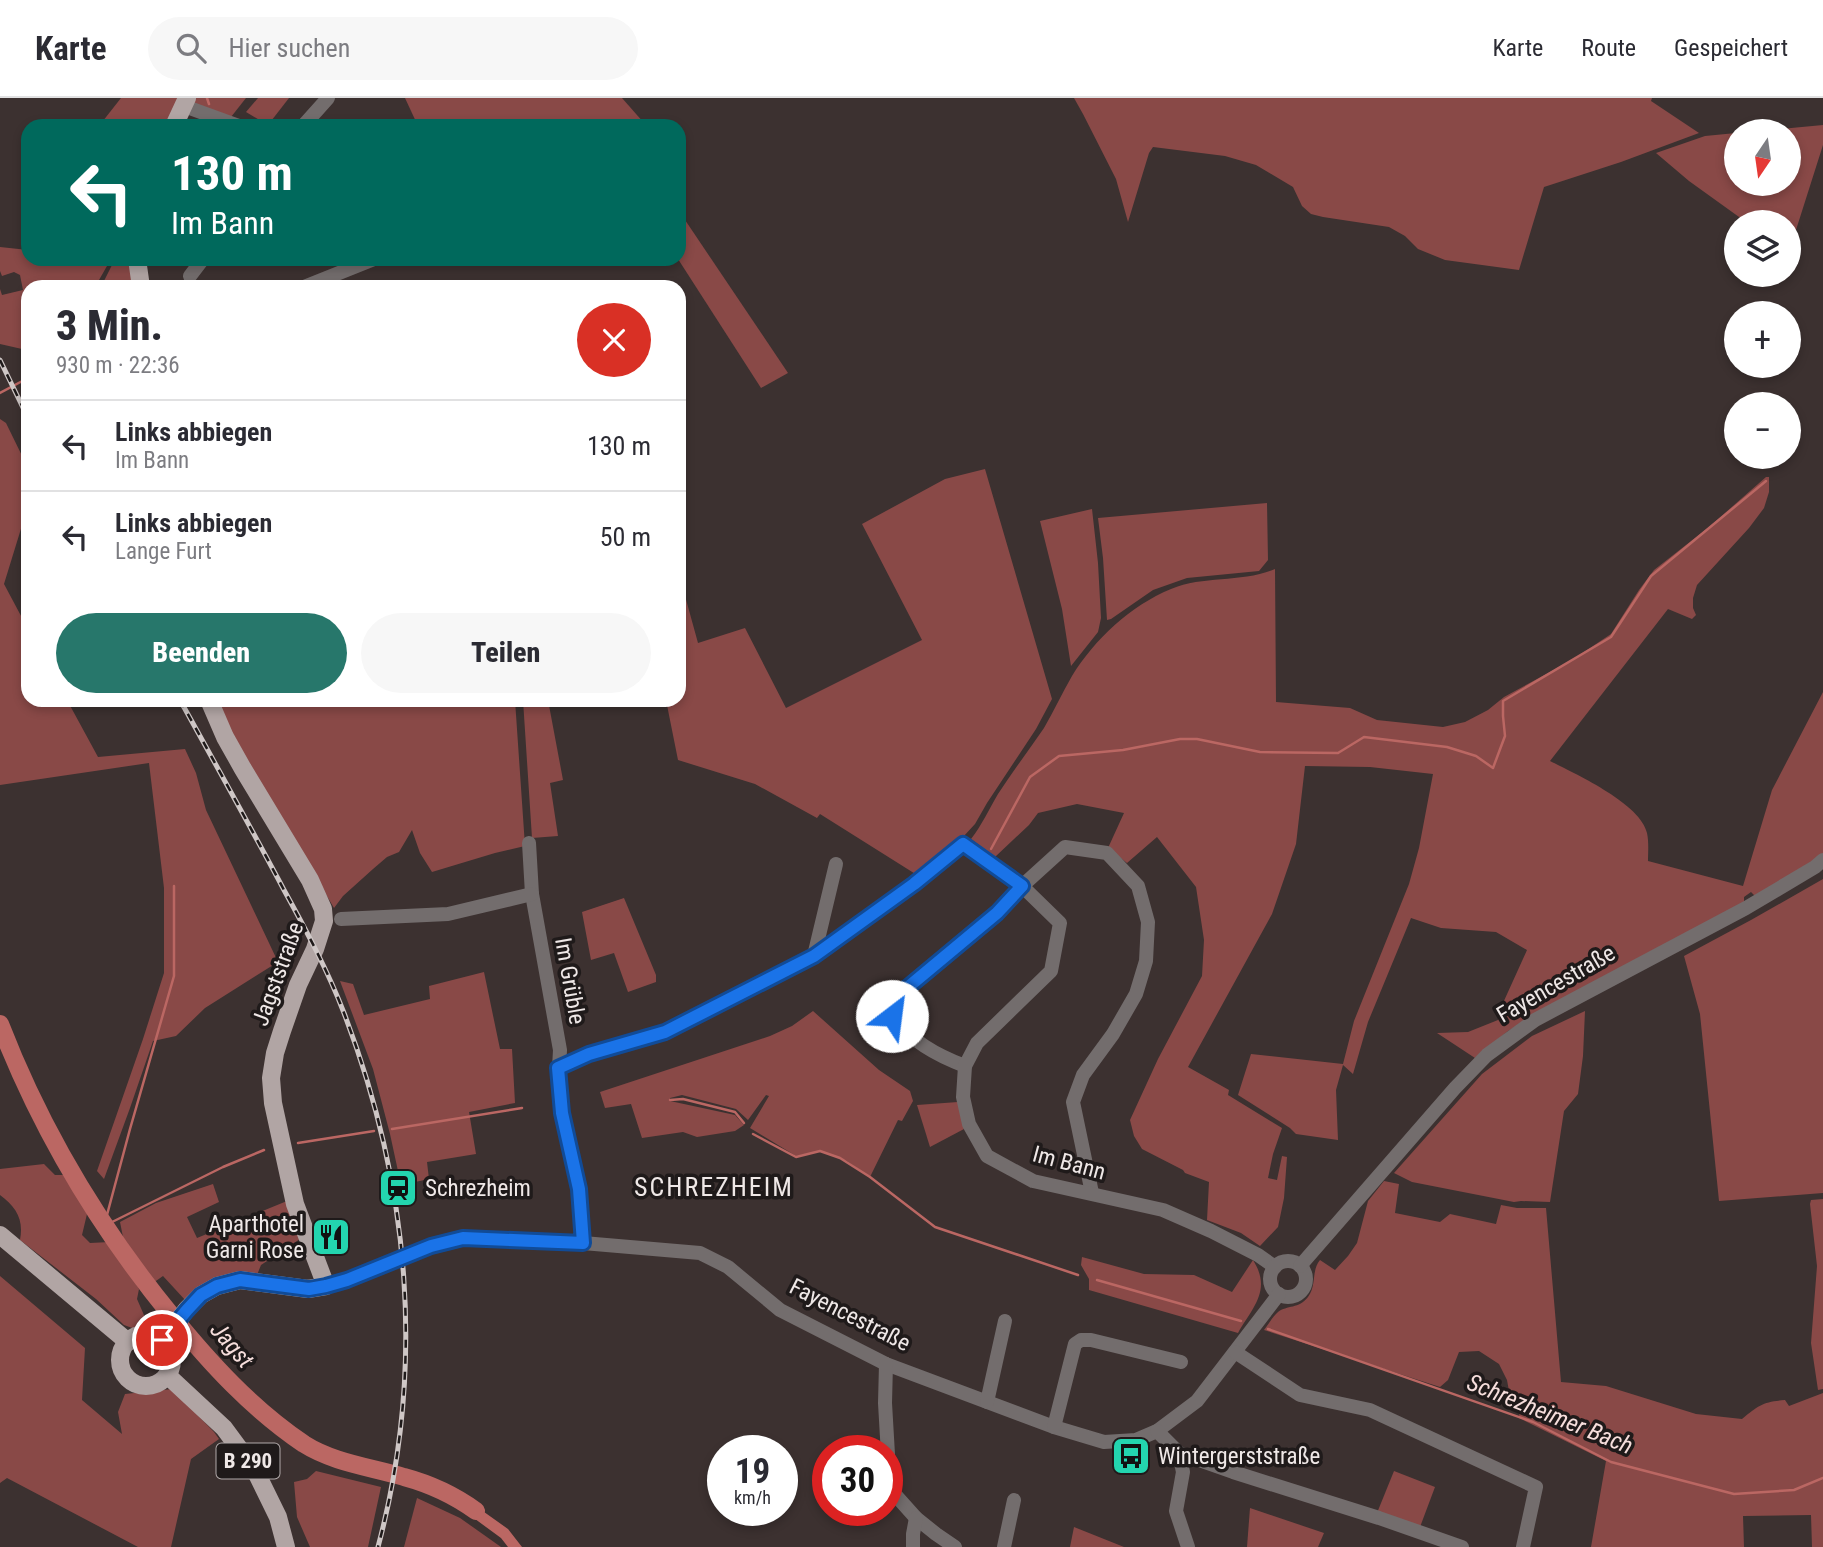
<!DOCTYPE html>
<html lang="de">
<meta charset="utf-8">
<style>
:root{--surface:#fff;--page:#f7f7f7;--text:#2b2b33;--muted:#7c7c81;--line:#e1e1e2;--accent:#27776b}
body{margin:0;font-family:"Roboto Condensed",sans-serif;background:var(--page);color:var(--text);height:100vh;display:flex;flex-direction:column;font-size:26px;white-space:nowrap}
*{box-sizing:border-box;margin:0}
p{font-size:23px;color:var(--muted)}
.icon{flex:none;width:38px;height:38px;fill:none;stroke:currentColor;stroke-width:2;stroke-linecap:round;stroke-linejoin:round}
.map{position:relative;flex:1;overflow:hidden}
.drawer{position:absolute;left:21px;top:182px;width:665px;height:427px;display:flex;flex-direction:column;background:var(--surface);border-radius:21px;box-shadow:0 4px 10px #0003}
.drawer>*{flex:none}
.top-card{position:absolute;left:21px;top:21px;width:665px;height:147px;border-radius:21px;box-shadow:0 4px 10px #0003;background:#00695c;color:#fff;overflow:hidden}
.needle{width:46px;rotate:193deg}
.controls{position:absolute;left:1724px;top:21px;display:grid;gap:14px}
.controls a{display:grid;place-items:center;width:77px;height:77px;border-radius:50%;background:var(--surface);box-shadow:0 4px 10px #0003;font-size:35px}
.speed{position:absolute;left:707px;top:1337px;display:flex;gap:14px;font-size:35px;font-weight:700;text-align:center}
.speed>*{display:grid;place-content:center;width:91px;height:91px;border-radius:50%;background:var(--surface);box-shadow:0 4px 10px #0003;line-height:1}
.speed small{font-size:18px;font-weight:400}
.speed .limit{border:10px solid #d22;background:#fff;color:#111}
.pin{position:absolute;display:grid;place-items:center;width:60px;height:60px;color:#fff;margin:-30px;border:4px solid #fff;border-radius:50%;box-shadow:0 2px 7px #0007}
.me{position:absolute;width:77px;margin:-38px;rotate:30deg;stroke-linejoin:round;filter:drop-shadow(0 0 5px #0008)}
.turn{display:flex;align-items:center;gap:24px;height:147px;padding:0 35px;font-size:32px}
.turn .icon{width:91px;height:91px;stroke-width:2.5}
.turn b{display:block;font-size:49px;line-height:60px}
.round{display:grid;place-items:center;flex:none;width:74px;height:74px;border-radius:37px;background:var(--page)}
.summary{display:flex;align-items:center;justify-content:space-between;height:119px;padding:0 35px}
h1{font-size:42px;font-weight:800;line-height:52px}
.button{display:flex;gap:14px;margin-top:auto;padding:14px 35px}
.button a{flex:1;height:80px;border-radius:42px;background:var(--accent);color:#fff;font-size:28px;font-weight:800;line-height:80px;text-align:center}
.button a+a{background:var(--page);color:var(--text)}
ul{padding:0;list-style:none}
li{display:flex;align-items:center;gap:21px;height:91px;padding:0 35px;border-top:2px solid var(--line)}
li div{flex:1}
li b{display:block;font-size:26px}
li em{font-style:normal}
header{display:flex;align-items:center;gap:42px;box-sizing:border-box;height:98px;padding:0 35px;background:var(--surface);border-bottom:2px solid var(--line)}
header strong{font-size:33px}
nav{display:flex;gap:38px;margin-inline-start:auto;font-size:24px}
.search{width:490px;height:63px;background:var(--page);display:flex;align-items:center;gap:18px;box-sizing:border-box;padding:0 24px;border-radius:38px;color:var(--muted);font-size:26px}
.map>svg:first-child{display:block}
.green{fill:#894947}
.water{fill:#bb6763}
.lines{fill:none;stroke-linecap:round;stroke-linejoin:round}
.stream{stroke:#bb6763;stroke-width:2.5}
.river{stroke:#bb6763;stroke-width:18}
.minor{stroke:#736d6d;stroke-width:14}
.major{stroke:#b1a5a4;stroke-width:18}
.rail-casing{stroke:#cfc7c6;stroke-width:5}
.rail{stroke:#1f1a1a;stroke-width:2.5;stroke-dasharray:8;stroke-linecap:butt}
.route-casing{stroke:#114b97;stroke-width:18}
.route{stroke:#1a73e8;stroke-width:12}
.labels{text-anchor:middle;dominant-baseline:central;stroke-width:7;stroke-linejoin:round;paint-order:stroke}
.shield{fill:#1f1a1a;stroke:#b1aaaa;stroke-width:2}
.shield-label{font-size:21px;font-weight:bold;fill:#efe8e7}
.street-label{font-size:23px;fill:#efe8e7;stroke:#1f1a1a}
.poi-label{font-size:23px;fill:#efe8e7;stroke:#1f1a1a;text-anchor:start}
.water-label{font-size:24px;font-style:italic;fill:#f6dedc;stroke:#1f1a1a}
.quarter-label{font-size:26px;letter-spacing:2px;fill:#efe8e7;stroke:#1f1a1a}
</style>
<header>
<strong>Karte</strong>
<div class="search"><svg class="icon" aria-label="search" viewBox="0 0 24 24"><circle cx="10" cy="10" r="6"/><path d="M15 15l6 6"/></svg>Hier suchen</div>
<nav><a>Karte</a><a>Route</a><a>Gespeichert</a></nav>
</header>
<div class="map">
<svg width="1823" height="1449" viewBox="0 0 1823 1449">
<rect width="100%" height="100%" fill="#3c3130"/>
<!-- green -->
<g class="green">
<path d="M121,0h63l-13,28h-72z"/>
<path d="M187,0h59l-15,19 -32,-6z"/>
<path d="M258,0h31l-21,27 -22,-13z"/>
<path d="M405,0h217l22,25 -5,3h-221z"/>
<path d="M1074,0h578l-1,3 48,32 -78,29 -77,25 -25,83 -74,-10 -27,-11 -13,-13 -16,-9 -66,-10 -12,-3 -9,-8 -9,-19 -37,-22 -31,-9 -72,-9 -4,6 -21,69 -12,-43 -33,-65z"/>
<path d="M1823,27v20l-34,107 -1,-30h-42l-57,-41 -33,-28 49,-17 31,-3v51h52v-53h-30z"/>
<path d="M679,113l109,162 -27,15 -83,-129z"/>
<path d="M0,149l28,3v9h83l-16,28h-67v58l-6,4 -22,-5v-55l2,6 21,-5 -3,-15 -6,-3 -12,4 -2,-5z"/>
<path d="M115,161h17l3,28h-34z"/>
<path d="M0,321l6,4 22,45v38l-24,78 24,45v71h39l31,57 87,-8 11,24 10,37 72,152 -73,46 -29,28 -23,5 -23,67 -26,71 -7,-8 46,-132 21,-66v-85l-15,-125 -149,22z"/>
<path d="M985,371l67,230 -16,30 -49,74 -12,21 -12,13 -46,38 -97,-61 -3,4 -62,-34 -77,-24 -12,-60h13v-126l19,69 47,-15 41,80 136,-68 -60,-116 83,-45z"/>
<path d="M1766,379h3v15l-5,16 -15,20 -52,57 -4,13v10l3,7 -4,4 -24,-10 -118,152c26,13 91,43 97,72 2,9 1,20 1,28l95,25 29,-96 51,-98v162l-66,44 -6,-6 -7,5v7l-200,106 -36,21 -33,27 -38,-25 31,-1 30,-12 5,-17 24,-53 -31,-18 -55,-4 -30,-10 -43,104 -15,52 -10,-9 -7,25 2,50 -42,-6 -6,-6 -52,-33 13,-41 92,10 11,-43 55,-137 10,-36 14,-74 -63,-7 -65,-1 -9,78 -24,70 -84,153 41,23 -1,5 54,33 -9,26 -5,24 9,2 5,-24 5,1 -3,41 -6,29 -18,19 -19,-13 -34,-13 2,-38 -24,-9 -2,-3 -41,-21 -8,-13 -4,-16 28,-61 44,-83 2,-36 -8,-53 -39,-50 -30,26 -19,-15 16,-35 -47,-9 -39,9 -9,12 -34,32 -24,-18c11,-14 18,-30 27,-45 15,-23 31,-44 46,-66 10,-17 18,-35 28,-52 23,-37 58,-70 99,-87 33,-14 71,-6 104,-20l1,133 74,6 27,12 66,7 22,-5 23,-12 16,-13 68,-37 39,-26 28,-44 15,-20 55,-43z"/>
<path d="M1267,405l1,57 -9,11 -72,7 -34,12 -42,29 -4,1 -4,-62 -5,-40z"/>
<path d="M1092,411l6,54 3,55 -3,14 -27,34 -9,-57 -22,-88z"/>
<path d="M218,602h297l10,146 -30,7 -63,19 -12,-19 -8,-23 -13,22 -12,5 -14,12 -30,27 -9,12 -103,-175z"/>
<path d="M523,602h25l15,80 -13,3 8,53 -26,2z"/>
<path d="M1823,781v314l-104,8 -19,-187 -16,-58 67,-36z"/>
<path d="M624,800l32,77v7l-28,10 -14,-39 -23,7 -9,-48z"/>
<path d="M484,874l16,77h12l3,54 -46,9 7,42 -49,8 2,17 -28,6 -11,-51 -17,-65 -33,-88 13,3 11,31 66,-16 -1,-13z"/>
<path d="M813,913l66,59 31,21 3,10 -11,20 -4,-1 -28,57 -23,-16 -27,-10 -24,5 -46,-28 19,-32 -3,-1 -18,25 -12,-11 -54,-14 -12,3v3l65,14 9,10 -9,6 -38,6 -14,-5 -41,6 -11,-34 -26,4 -5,-16 170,-56 22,-10z"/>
<path d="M1585,913l-2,45 -5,38 -14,17 -14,91 -29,-1 -7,1 -102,-20 -18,-9 88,-99 50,-38z"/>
<path d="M958,1004l6,27 -34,18 -13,-42z"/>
<path d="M44,1066l11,11h15l17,39 -5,21 8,8 20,-1 29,47 -2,10 10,23 -4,10 -19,-7 -28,-26 -76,-59c4,-21 -4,-33 -20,-45v-26z"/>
<path d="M1384,1083l15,3 -4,29 45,9 10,-8 46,10 5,-19 16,3h29l15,174 45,4 90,28 46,5c17,-14 21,-17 43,-19l4,6 34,-13v154h-11l-1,-32 -68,1 1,31h-153l15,-86 -87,-43 2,-21 -12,-6 -2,-11 -8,-16 -20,-13 -20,1 -11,28 -8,7 -176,-57c4,-5 9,-14 14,-18 9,-7 21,-3 30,-15 9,-12 3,-26 12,-37l15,10 13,-14 9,-13 11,-42z"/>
<path d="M213,1086l6,18 -32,15 10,21 90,-37 13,38 -39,26 -4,10c-33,-5 -47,6 -71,26l-23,-25 -10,7 -29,-41 -4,-20 36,-19z"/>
<path d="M1823,1101v190l-5,1 -7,-47 6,-77 -7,-62 1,-4z"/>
<path d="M1082,1159l62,17 50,1 38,17 21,-32c19,30 0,47 -15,73l-149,-43v-11l-8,-14z"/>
<path d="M0,1178l85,72 -3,52 40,34 -4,-22 7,-18 47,-5 42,43 5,7 -28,20 -20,88h-33l-131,-69 -7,5z"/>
<path d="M316,1373l65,16 -13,60h-58l-13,-30 -3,-35 13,-3z"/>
<path d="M1394,1373l41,16 -15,40 -43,-14z"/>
<path d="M417,1400l43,20 41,29h-97z"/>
<path d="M1250,1410l74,25 -6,14h-71z"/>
<path d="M1074,1429l50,20h-54z"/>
</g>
<!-- water -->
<path class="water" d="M456,1394l52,37 14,18h-14l-7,-9 -45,-33z"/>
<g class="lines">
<!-- stream -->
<g class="stream">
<path d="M207,0l2,6"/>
<path d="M0,295l28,-15"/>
<path d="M991,751l39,-72 29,-21 64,-6 57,-11h17l63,13 78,1 26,-16 83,10 29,9 17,12 12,-32 -2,-20v-15l108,-64 40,-61 115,-95"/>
<path d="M670,1002l13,-1 52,13 9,11"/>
<path d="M392,1031l130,-21"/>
<path d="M753,1036l43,23 24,-6 20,7 30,19 65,50 143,48"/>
<path d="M298,1045l76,-12"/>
<path d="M104,1128l26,-97 44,-153v-90"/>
<path d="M104,1128l119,-59 41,-17"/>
<path d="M1097,1182l144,41"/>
<path d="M1268,1231l265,93 78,40 123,32 60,-4 29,-12"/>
</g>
<!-- river -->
<path class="river" d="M0,926c41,106 99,203 171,291 39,48 81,94 133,129 30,19 67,23 100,33 26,7 50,18 72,34"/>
<!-- minor -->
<g class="minor">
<path d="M184,8l55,20"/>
<path d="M303,28l25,-28"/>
<path d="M190,178l13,-17"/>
<path d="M304,189l70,-28"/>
<path d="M529,745l3,51 28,156 -1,18 3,45 17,76 4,54"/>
<path d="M341,821l107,-5 84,-20"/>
<path d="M814,858l22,-92"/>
<path d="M965,968c-29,-11 -54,-25 -73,-50l15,-28 90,-75 25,-27 43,-39 42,6 31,33 10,36 -2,39 -10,33 -23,40 -30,41 -10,27 19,91"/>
<path d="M559,970l30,-14 76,-22 149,-76 100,-72 49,-40 59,42 38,37 -9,48 -74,72 -12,23 -2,31 6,27 18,32 46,25 130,29 48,21 47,24 17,12"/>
<circle cx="1288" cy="1181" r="18"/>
<path d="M1300,1168l155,-178 32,-33 48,-35 211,-112 69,-41 8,-7"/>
<path d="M326,1188l21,-6 84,-34 32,-8 120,5 117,10 28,14 52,43 106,54 168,63 50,15 32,-2 21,-9 40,-30 82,-107"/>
<path d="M1235,1254l65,43 70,15 166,77 -13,60"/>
<path d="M886,1266l-1,39 5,86 26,29 20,16 19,13"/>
<path d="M987,1304l18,-81"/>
<path d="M1054,1329l21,-83 6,-4h10l90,22"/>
<path d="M1157,1333l22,22 54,19 146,46 83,29"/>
<path d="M1179,1355l4,19 -7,39 12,36"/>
<path d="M913,1449v-13l3,-16"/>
<path d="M1004,1449l10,-47"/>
</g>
<!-- major -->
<g class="major">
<path d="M174,28l13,-28"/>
<path d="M137,161l4,28"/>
<path d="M0,1137l128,107"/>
<circle cx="146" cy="1262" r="26"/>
<path d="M162,1243l25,-32 14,-14 16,-9 23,-6 68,9 18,-3 -31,-82 -22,-101 -2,-25 4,-25 7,-22 16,-46 17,-36 9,-28 -1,-12 -13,-29 -67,-111 -18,-32 -16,-37"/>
<path d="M167,1277l57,53 31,42 23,47 8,30"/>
</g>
<defs>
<g id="rail">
<path d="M0,262l28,58"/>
<path d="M180,602c35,63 70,126 104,190 22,40 44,81 60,123 66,173 82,354 34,534"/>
</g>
</defs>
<!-- rail casing -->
<use href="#rail" class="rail-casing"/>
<!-- rail -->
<use href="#rail" class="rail"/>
</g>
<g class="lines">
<defs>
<path id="route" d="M162,1242l25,-30 14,-15 16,-9 23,-6 69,9 17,-3 21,-6 84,-34 32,-8 120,5 -4,-54 -17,-76 -4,-45 31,-14 76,-22 149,-76 100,-72 49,-40 59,42 -25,27 -90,75 -15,28"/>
</defs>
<!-- route casing -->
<use href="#route" class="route-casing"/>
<!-- route -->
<use href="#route" class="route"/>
</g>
<!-- icons -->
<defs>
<symbol id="station-square" viewBox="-11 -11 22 22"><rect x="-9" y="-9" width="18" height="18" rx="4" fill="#23d5af" stroke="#1f1a1a"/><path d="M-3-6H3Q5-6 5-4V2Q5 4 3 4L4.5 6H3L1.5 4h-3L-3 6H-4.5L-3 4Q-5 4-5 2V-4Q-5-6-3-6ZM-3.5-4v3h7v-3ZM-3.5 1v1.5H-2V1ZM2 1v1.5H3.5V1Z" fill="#111"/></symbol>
<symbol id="restaurant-square" viewBox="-11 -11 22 22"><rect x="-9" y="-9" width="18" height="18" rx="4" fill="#23d5af" stroke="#1f1a1a"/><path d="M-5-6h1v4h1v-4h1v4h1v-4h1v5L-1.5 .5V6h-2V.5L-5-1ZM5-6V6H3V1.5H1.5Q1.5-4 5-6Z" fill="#111"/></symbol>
<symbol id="bus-square" viewBox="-11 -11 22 22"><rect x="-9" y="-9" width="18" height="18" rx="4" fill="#23d5af" stroke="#1f1a1a"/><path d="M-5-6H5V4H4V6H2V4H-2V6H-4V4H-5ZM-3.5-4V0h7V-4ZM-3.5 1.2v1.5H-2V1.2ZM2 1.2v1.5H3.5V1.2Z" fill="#111"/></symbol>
</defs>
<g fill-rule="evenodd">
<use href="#station-square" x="376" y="1068" width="44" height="44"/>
<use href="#restaurant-square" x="309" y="1117" width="44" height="44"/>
<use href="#bus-square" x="1109" y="1336" width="44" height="44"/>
</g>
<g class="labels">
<!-- shield labels -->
<rect class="shield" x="216.5" y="1345.5" width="63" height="35" rx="5"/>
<g class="shield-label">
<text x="248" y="1363">B 290</text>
</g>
<!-- street labels -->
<g class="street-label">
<text transform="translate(278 876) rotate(-70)">Jagststraße</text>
<text transform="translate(570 883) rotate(80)">Im Grüble</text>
<text transform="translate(1556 886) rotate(-30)">Fayencestraße</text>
<text transform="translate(1069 1065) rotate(15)">Im Bann</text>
<text transform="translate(850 1217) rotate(27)">Fayencestraße</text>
</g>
<!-- poi labels -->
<g class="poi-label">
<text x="425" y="1090">Schrezheim</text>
<text x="304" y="1126" text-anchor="end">Aparthotel<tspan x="304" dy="26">Garni Rose</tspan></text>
<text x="1158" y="1358">Wintergerststraße</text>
</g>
<!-- water labels -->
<g class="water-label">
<text transform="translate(232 1247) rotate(49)">Jagst</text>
<text transform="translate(1550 1316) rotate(22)">Schrezheimer Bach</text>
</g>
<!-- quarter labels -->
<g class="quarter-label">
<text x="714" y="1089">SCHREZHEIM</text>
</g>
</g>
</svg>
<div class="controls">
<a><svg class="needle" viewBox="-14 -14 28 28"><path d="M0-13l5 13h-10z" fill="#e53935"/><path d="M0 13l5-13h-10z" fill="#7c7c81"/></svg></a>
<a><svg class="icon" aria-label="layers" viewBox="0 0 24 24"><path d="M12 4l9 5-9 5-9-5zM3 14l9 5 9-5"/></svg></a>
<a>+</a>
<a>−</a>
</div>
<div class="speed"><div>19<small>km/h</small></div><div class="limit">30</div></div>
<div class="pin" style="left:162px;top:1242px;background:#d93025"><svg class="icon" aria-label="arrive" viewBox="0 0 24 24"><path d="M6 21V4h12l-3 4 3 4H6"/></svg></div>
<svg class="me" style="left:892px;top:918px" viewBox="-20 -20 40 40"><circle r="19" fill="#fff"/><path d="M0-13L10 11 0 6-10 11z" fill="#1a73e8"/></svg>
<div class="top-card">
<div class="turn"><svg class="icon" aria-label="left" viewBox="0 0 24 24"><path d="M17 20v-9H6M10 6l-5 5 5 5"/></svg><div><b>130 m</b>Im Bann</div></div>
</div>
<section class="drawer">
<div class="summary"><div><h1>3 Min.</h1><p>930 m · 22:36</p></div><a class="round" style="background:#d93025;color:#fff"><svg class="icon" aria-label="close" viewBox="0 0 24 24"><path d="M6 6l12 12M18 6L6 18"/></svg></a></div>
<ul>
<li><svg class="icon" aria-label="left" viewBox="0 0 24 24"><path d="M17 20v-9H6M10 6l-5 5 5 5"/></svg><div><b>Links abbiegen</b><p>Im Bann</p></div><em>130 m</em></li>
<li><svg class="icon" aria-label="left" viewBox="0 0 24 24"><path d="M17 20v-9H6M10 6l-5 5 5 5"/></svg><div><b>Links abbiegen</b><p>Lange Furt</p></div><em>50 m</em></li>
</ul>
<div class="button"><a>Beenden</a><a>Teilen</a></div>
</section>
</div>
